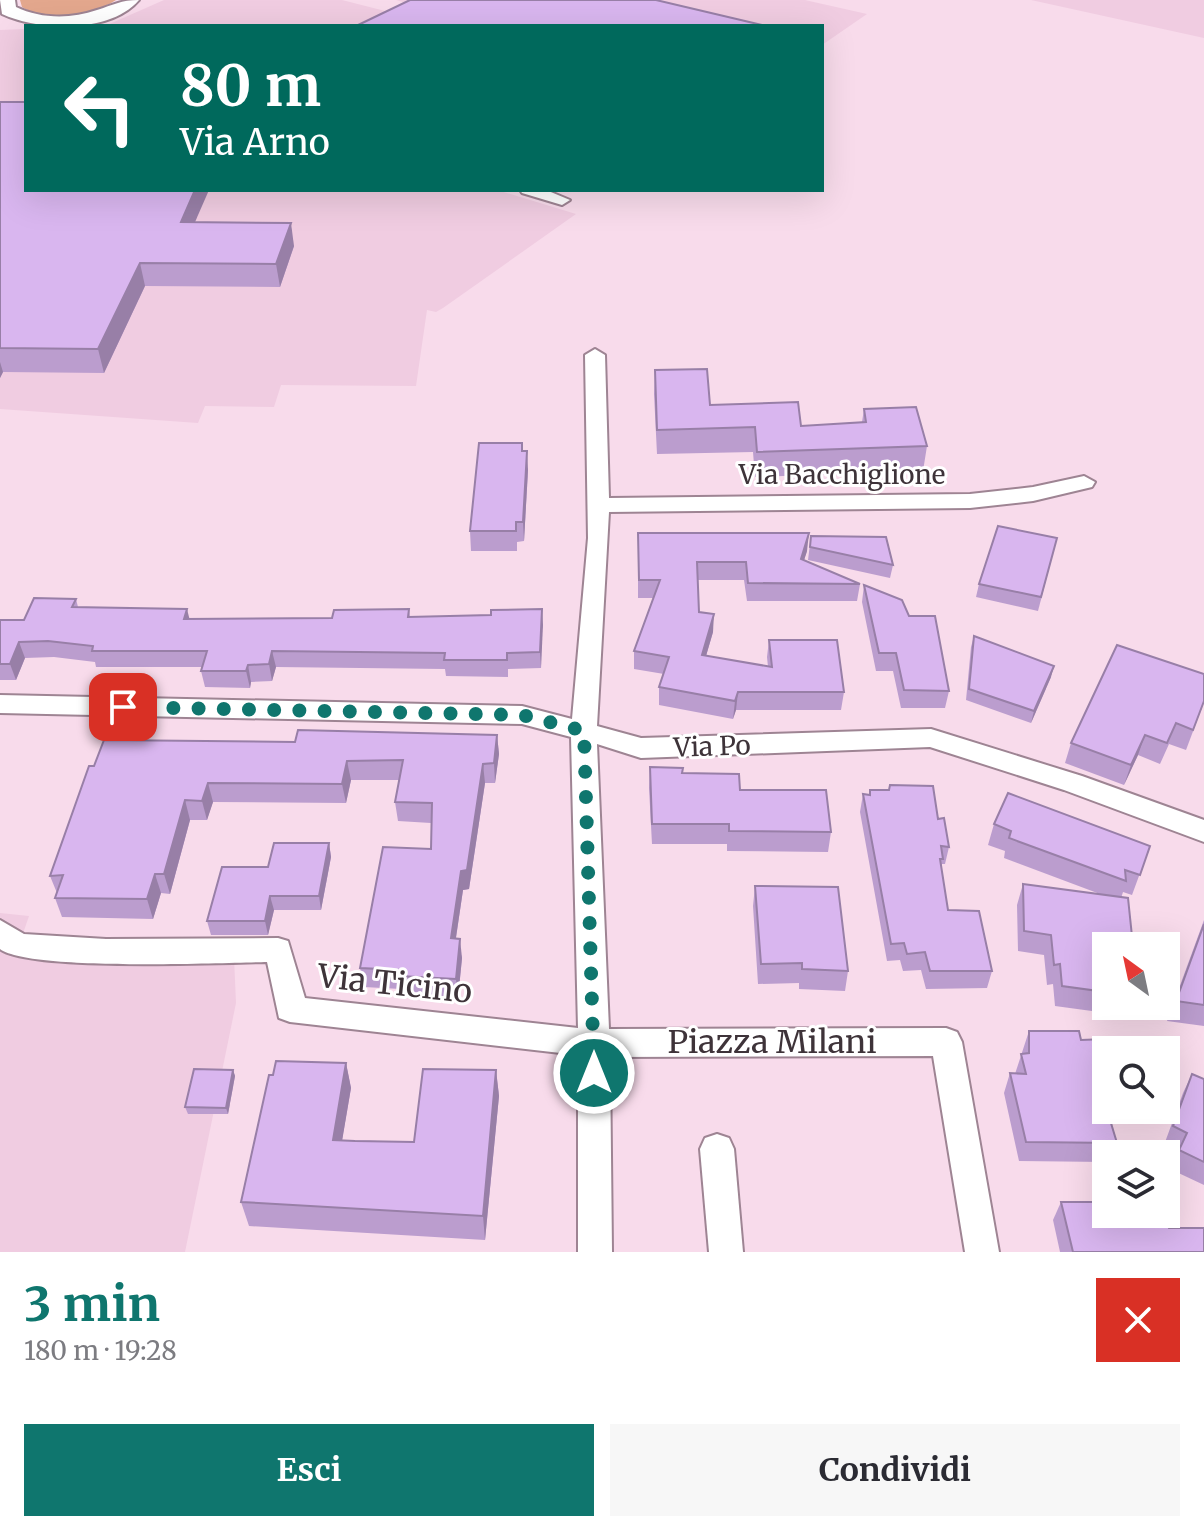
<!DOCTYPE html>
<html lang="it">
<meta charset="utf-8">
<style>
:root{--surface:#fff;--page:#f7f7f7;--text:#2b2b33;--muted:#7c7c81;--accent:#0f766e}
body{margin:0;font-family:Merriweather,serif;background:var(--page);color:var(--text);height:100vh;display:flex;flex-direction:column;font-size:30px;white-space:nowrap}
*{box-sizing:border-box;margin:0}
p{font-size:26px;color:var(--muted)}
.icon{flex:none;width:44px;height:44px;fill:none;stroke:currentColor;stroke-width:2;stroke-linecap:round;stroke-linejoin:round}
.map{position:relative;height:1252px;overflow:hidden}
.side{display:flex;flex-direction:column;background:var(--surface);flex:1}
.side>*{flex:none}
.top-card{position:absolute;left:24px;top:24px;width:800px;height:168px;border-radius:0px;box-shadow:0 8px 32px #0002;background:#00695c;color:#fff;overflow:hidden}
.needle{width:52px;rotate:327deg}
.buttons{position:absolute;left:1092px;top:932px;display:grid;gap:16px}
.buttons a{display:grid;place-items:center;width:88px;height:88px;border-radius:0px;background:var(--surface);box-shadow:0 8px 32px #0002;font-size:40px}
.pin{position:absolute;display:grid;place-items:center;width:68px;height:68px;color:#fff;margin:-34px;border-radius:16px;box-shadow:0 4px 12px #0006}
.me{position:absolute;width:88px;margin:-44px;rotate:0deg;stroke-linejoin:round;filter:drop-shadow(0 0 6px #0008)}
.turn{display:flex;align-items:center;gap:28px;height:168px;padding:0 24px;font-size:36px}
.turn .icon{width:104px;height:104px;stroke-width:2.5}
.turn b{display:block;font-size:56px;line-height:68px}
.round{display:grid;place-items:center;flex:none;width:84px;height:84px;border-radius:0px;background:var(--page)}
.headline{display:flex;align-items:center;justify-content:space-between;height:136px;padding:0 24px}
h1{font-size:48px;font-weight:700;line-height:60px;color:var(--accent)}
.primary-button{display:flex;gap:16px;margin-top:auto;padding:16px 24px}
.primary-button a{flex:1;height:92px;border-radius:0px;background:var(--accent);color:#fff;font-size:32px;font-weight:700;line-height:92px;text-align:center}
.primary-button a+a{background:var(--page);color:var(--text)}
.map>svg:first-child{display:block}
.built{fill:#f0cce1}
.green{fill:#e3a78d}
.lines{fill:none;stroke-linecap:round;stroke-linejoin:round}
.street-casing{stroke:#9e8493;stroke-width:4}
.secondary-casing{stroke:#9e8493;stroke-width:4}
.street{fill:#fff;fill-rule:evenodd}
.secondary{fill:#fff;fill-rule:evenodd}
.wall{fill:#bb9dce}
.shaded-wall{fill:#987fa7}
.building{fill:#d9b6ef;stroke:#987fa7;stroke-width:2}
.route{stroke:#0f766e;stroke-width:14;stroke-dasharray:0 25.2}
.labels{text-anchor:middle;dominant-baseline:central;stroke-width:6;stroke-linejoin:round;paint-order:stroke}
.street-label{font-size:26px;fill:#3e3339;stroke:#fff}
.near-street-label{font-size:32px;fill:#3e3339;stroke:#fff}
</style>
<div class="map">
<svg width="1204" height="1252" viewBox="0 0 1204 1252">
<rect width="100%" height="100%" fill="#f8dbeb"/>
<!-- built -->
<g class="built">
<path d="M164,0h178l51,13 17,-9 -14,-4h409l62,14 -45,31v-19h-717z"/>
<path d="M1031,0h173v38z"/>
<path d="M26,29v161h471l79,24 -133,94 -7,4 -9,-2 -11,76 -135,-1 -7,22 -69,-1 -7,17 -198,-14v-379z"/>
<path d="M0,913l29,3 -13,38 218,3 2,46 -51,249h-185z"/>
</g>
<!-- green -->
<path class="green" d="M20,0h96c-24,16 -69,23 -94,7z"/>
<g class="lines">
<defs>
<g id="street">
<path d="M520,190h26l24,10 -8,5 -40,-12z"/>
<path d="M595,349l10,6 4,143 361,-4 63,-7 51,-11 11,6 -3,5 -59,14 -63,7 -361,4 -12,214 44,12 290,-9 151,47 122,44v22l-140,-52 -134,-43 -289,11 -44,-14 12,285 337,-1 11,4 5,10 37,210h-34l-32,-196 -323,1 2,195h-34v-197l-288,-33 -11,-4 -12,-56c-47,1 -238,9 -267,-13v-29l24,14 82,5 172,-1 10,3 17,57 273,30 -7,-291 -49,-13 -522,-11v-18l522,11 50,13 16,-181 -3,-183z"/>
<path d="M717,1134l12,4 5,11 9,103h-34l-9,-103 5,-11z"/>
</g>
<path id="secondary" d="M0,0h15l1,7c25,12 55,12 81,3 16,-5 24,-10 42,-10 -29,34 -101,31 -137,14z"/>
</defs>
<!-- street casing -->
<use href="#street" class="street-casing"/>
<!-- secondary casing -->
<use href="#secondary" class="secondary-casing"/>
<!-- street -->
<use href="#street" class="street"/>
<!-- secondary -->
<use href="#secondary" class="secondary"/>
</g>
<!-- wall -->
<g class="wall">
<path d="M0,102l195,120 99,24 -14,41 -135,-1 -41,87 -101,-1 -3,6z"/>
<path d="M655,370l55,35 91,21 61,-4 2,-13 63,37 -4,25 -168,6 -2,-25 -96,2 -3,-60z"/>
<path d="M522,443l1,8 5,19 -4,71 -7,1v9h-46l-1,-20z"/>
<path d="M811,536l82,29 -3,13 -82,-18z"/>
<path d="M1057,538l-19,73 -62,-14 3,-13z"/>
<path d="M638,551h169l-3,9 56,24 -3,17h-110l-3,-21h-46l1,32 14,20 -7,24 62,11 -1,-10 2,-17 75,52 -3,18h-105l-3,9 -74,-14v-18l5,-13 -30,-5v-18l19,-53h-15z"/>
<path d="M864,585l45,31 40,75 -4,17h-44l-8,-37h-17l-14,-69z"/>
<path d="M76,599l2,8 112,12 142,-1 77,-9 1,8 81,-2 51,-6 -1,59 -33,1v8l-62,-1 -1,-7 -169,-2 -4,14 -21,1 -1,6 -45,-1 -4,-16 1,-4h-106l-1,-5 -41,-5 -29,1 -9,22h-16v-60h24z"/>
<path d="M974,636l77,41 -20,46 -65,-23 5,-53z"/>
<path d="M1204,702l-18,48 -17,-6 -9,20 -22,-9 -14,30 -59,-22 6,-20z"/>
<path d="M497,735l2,19 -4,29h-10l-16,106 -6,1 -7,48 6,20 -4,40 -56,-3 -1,-6 -37,-2 -4,-19 71,-119v-26l-33,-2 -3,-19 4,-22h-48l-5,23 -133,-1 -6,18h-17l-20,74 -9,-1 -8,26 -91,-2 -7,-19 2,-5 -7,-17 39,-110 206,-24z"/>
<path d="M650,767l32,6 58,17 91,42 -3,20 -101,-1v-7h-75l-3,-56z"/>
<path d="M870,790l68,29 11,28 -4,17h-3l-1,3 7,43 44,61 -5,17 -61,1 -5,-19 -18,1 -3,-11 -13,1 -27,-149 3,-18 6,1z"/>
<path d="M994,824l156,22 -18,49 -9,-3 -17,54v60h11l-3,8 -59,-8 -2,-22 -6,1 -3,-30 -26,-4 -1,-46 6,-21 77,10 -96,-36 1,-7 -17,-6z"/>
<path d="M329,843l2,14 -10,53h-47l-6,25h-57l-4,-14 61,-54z"/>
<path d="M755,886l93,85 -3,20 -46,-2v-6l-41,1 -5,-78z"/>
<path d="M1204,920v106l-37,-5z"/>
<path d="M1029,1031l52,9 25,70h12l-6,15 5,18 -5,11h-6v8l-87,-1 -15,-68 6,-20 5,1z"/>
<path d="M346,1063l5,25 -9,52 72,2 82,-72 3,26 -14,144 -236,-14 -8,-24z"/>
<path d="M233,1070l2,6 -7,38h-40l-3,-7z"/>
<path d="M1192,1074l12,5v106l-34,-16 7,-17 -13,-7 19,-52z"/>
<path d="M1061,1202l108,26 35,24h-144l-7,-32z"/>
</g>
<!-- shaded-wall -->
<g class="shaded-wall">
<path d="M195,190h14l-24,55 -4,-23z"/>
<path d="M291,223l3,23 -14,41 -4,-23z"/>
<path d="M140,263l5,23 -41,87 -6,-24z"/>
<path d="M0,362l3,10 -3,6z"/>
<path d="M527,451l1,19 -4,71 -1,-19z"/>
<path d="M809,533l-2,18 -8,25 2,-17z"/>
<path d="M187,609l4,16 -7,-6z"/>
<path d="M542,609l1,16 -2,43 -1,-16z"/>
<path d="M714,614l-1,18 -12,41 1,-18z"/>
<path d="M19,642l6,16 -9,22 -6,-16z"/>
<path d="M272,651l4,16 -4,14 -3,-17z"/>
<path d="M248,665l3,17 -1,6 -4,-17z"/>
<path d="M1054,666l-3,11 -20,46 3,-12z"/>
<path d="M738,692l-2,18 -3,9 2,-18z"/>
<path d="M497,735l2,19 -4,29 -1,-20z"/>
<path d="M1145,735l-7,20 -14,30 7,-20z"/>
<path d="M347,761l4,19 -5,23 -4,-19z"/>
<path d="M483,764l2,19 -16,106 -6,1 -10,67 -2,-19 10,-67z"/>
<path d="M208,783l5,19 -6,18 -5,-19z"/>
<path d="M185,800l5,20 -20,74 -6,-20z"/>
<path d="M329,843l2,14 -10,53 -2,-14z"/>
<path d="M155,874l6,19 -8,26 -6,-20z"/>
<path d="M270,896l4,14 -6,25 -3,-14z"/>
<path d="M460,939l2,19 -4,40 -2,-19z"/>
<path d="M346,1063l5,25 -13,77 -5,-25z"/>
<path d="M233,1070l2,6 -7,38 -2,-6z"/>
<path d="M496,1070l3,26 -14,144 -2,-24z"/>
</g>
<!-- building -->
<g class="building">
<path d="M410,0h246l106,25 -406,1z"/>
<path d="M0,102h26v88h169l-14,32 110,1 -15,41 -136,-1 -42,86 -98,-1z"/>
<path d="M707,369l3,36 88,-3 3,24 65,-4 -2,-13 52,-2 11,39 -170,6 -2,-25 -98,3 -2,-60z"/>
<path d="M479,443h43v8h5l-4,71h-7v9h-46z"/>
<path d="M998,526l59,12 -16,59 -62,-13z"/>
<path d="M638,533h171l-8,26 59,25 -112,-1 -2,-21h-49l2,50 15,2 -12,41 70,12 -3,-27h68l7,52h-106l-3,9 -76,-14 10,-30 -35,-6 26,-71h-21z"/>
<path d="M811,536l75,1 7,28 -83,-18z"/>
<path d="M864,585l38,15 7,16h26l14,75 -45,-1 -8,-37h-17z"/>
<path d="M34,598l42,1 -4,8 115,2 -3,10 148,-1 2,-8 75,-1 -1,8 83,-2v-5l51,-1 -2,43 -33,1v7h-63l1,-7 -173,-2 -3,13 -21,1 -2,6h-45l6,-20h-115l1,-5 -45,-5 -29,1 -9,22h-10v-44h24z"/>
<path d="M974,636l80,30 -20,45 -65,-22z"/>
<path d="M1117,645l87,29v27l-11,29 -17,-7 -9,20 -22,-8 -14,30 -60,-22z"/>
<path d="M298,730l199,5 -3,28 -11,1 -16,106 -6,1 -10,67 9,1 -4,40 -57,-3 2,-6 -41,-2 23,-121 48,2 1,-46 -37,-1 8,-42 -56,1 -5,23 -134,-1 -6,18 -17,-1 -21,74h-9l-8,25 -92,-1 8,-23 -13,1 39,-110h5l10,-26 191,2z"/>
<path d="M650,767l33,1 -1,5 57,1 1,16h86l5,42 -102,-1v-7h-77z"/>
<path d="M890,785l43,1 5,33 6,-1 5,29 -8,-1 2,13h-3l8,51 31,1 13,60h-62l-5,-19 -18,2 -3,-11 -13,1 -28,-150 7,1v-5h19z"/>
<path d="M1008,793l142,53 -10,29 -15,-5 1,11 -117,-43 2,-7 -17,-7z"/>
<path d="M274,843h55l-10,53h-49l-5,25h-58l15,-54h46z"/>
<path d="M1023,884l105,14 5,48h-27v46l-44,-6 -2,-22 -6,1 -3,-30 -27,-4z"/>
<path d="M755,886l83,1 10,84 -46,-2v-6l-41,1z"/>
<path d="M1204,924v81l-28,-4z"/>
<path d="M1029,1031h50l2,9 25,-1 4,11h-4v60h1l10,33 -91,-1 -16,-69 16,1 -5,-20 8,-1z"/>
<path d="M276,1061l70,2 -13,77 22,1 59,1 9,-73 73,1 -13,146 -242,-14 28,-127h4z"/>
<path d="M194,1069l39,1 -7,38 -41,-1z"/>
<path d="M1192,1074l12,5v83l-25,-12 8,-17 -14,-7z"/>
<path d="M1061,1202h45v12h58l5,14h35v24h-131z"/>
</g>
<g class="lines">
<!-- route -->
<path class="route" d="M123,707l399,8 62,16 10,342"/>
</g>
<g class="labels">
<!-- street labels -->
<g class="street-label">
<text x="842" y="474">Via Bacchiglione</text>
<text transform="translate(712 746) rotate(-2)">Via Po</text>
</g>
<!-- near-street labels -->
<g class="near-street-label">
<text transform="translate(395 984) rotate(6)">Via Ticino</text>
<text x="772" y="1042">Piazza Milani</text>
</g>
</g>
</svg>
<div class="buttons">
<a><svg class="needle" viewBox="-14 -14 28 28"><path d="M0-13l5 13h-10z" fill="#e53935"/><path d="M0 13l5-13h-10z" fill="#7c7c81"/></svg></a>
<a><svg class="icon" aria-label="search" viewBox="0 0 24 24"><circle cx="10" cy="10" r="6"/><path d="M15 15l6 6"/></svg></a>
<a><svg class="icon" aria-label="layers" viewBox="0 0 24 24"><path d="M12 4l9 5-9 5-9-5zM3 14l9 5 9-5"/></svg></a>
</div>
<div class="pin" style="left:123px;top:707px;background:#d93025"><svg class="icon" aria-label="arrive" viewBox="0 0 24 24"><path d="M6 21V4h12l-3 4 3 4H6"/></svg></div>
<svg class="me" style="left:594px;top:1073px" viewBox="-20 -20 40 40"><circle r="17" fill="#0f766e" stroke="#fff" stroke-width="3"/><path d="M0-11L8 9 0 5-8 9z" fill="#fff"/></svg>
<div class="top-card">
<div class="turn"><svg class="icon" aria-label="left" viewBox="0 0 24 24"><path d="M17 20v-9H6M10 6l-5 5 5 5"/></svg><div><b>80 m</b>Via Arno</div></div>
</div>
</div>
<section class="side">
<div class="headline"><div><h1>3 min</h1><p>180 m · 19:28</p></div><a class="round" style="background:#d93025;color:#fff"><svg class="icon" aria-label="close" viewBox="0 0 24 24"><path d="M6 6l12 12M18 6L6 18"/></svg></a></div>
<div class="primary-button"><a>Esci</a><a>Condividi</a></div>
</section>
